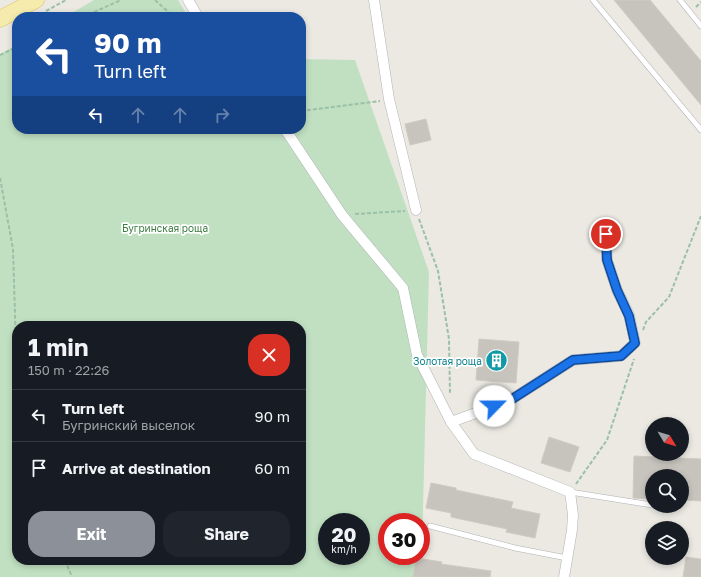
<!DOCTYPE html>
<meta charset="utf-8">
<style>
:root{--surface:#171b24;--page:#20242c;--text:#f1f3f6;--muted:#9ea1a6;--line:#363941;--accent:#8c9099}
body{margin:0;font-family:"Golos Text",sans-serif;background:var(--page);color:var(--text);height:100vh;display:flex;flex-direction:column;font-size:15px;white-space:nowrap}
*{box-sizing:border-box;margin:0}
p{font-size:13px;color:var(--muted)}
.icon{flex:none;width:22px;height:22px;fill:none;stroke:currentColor;stroke-width:2;stroke-linecap:round;stroke-linejoin:round}
.map{position:relative;flex:1;overflow:hidden}
.details{position:absolute;left:12px;top:321px;width:294px;height:244px;display:flex;flex-direction:column;background:var(--surface);border-radius:16px;box-shadow:0 2px 6px #0003}
.details>*{flex:none}
.guide{position:absolute;left:12px;top:12px;width:294px;height:122px;border-radius:16px;box-shadow:0 2px 6px #0003;background:#1a4fa0;color:#fff;overflow:hidden}
.needle{width:26px;rotate:128deg}
.buttons{position:absolute;left:645px;top:417px;display:grid;gap:8px}
.buttons a{display:grid;place-items:center;width:44px;height:44px;border-radius:50%;background:var(--surface);box-shadow:0 2px 6px #0003;font-size:20px}
.speed{position:absolute;left:318px;top:513px;display:flex;gap:8px;font-size:20px;font-weight:700;text-align:center}
.speed>*{display:grid;place-content:center;width:52px;height:52px;border-radius:50%;background:var(--surface);box-shadow:0 2px 6px #0003;line-height:1}
.speed small{font-size:10px;font-weight:400}
.speed .limit{border:6px solid #d22;background:#fff;color:#111}
.pin{position:absolute;display:grid;place-items:center;width:34px;height:34px;color:#fff;margin:-17px;border:2px solid #fff;border-radius:50%;box-shadow:0 1px 4px #0007}
.me{position:absolute;width:44px;margin:-22px;rotate:67deg;stroke-linejoin:round;filter:drop-shadow(0 0 3px #0008)}
.turn{display:flex;align-items:center;gap:14px;height:84px;padding:0 16px;font-size:18px}
.turn .icon{width:52px;height:52px;stroke-width:2.5}
.turn b{display:block;font-size:28px;line-height:34px}
.lanes{display:flex;align-items:center;height:38px;padding:0 16px;background:#0003;justify-content:center;gap:20px;direction:ltr}
.lanes .off{opacity:.35}
.round{display:grid;place-items:center;flex:none;width:42px;height:42px;border-radius:16px;background:var(--page)}
.headline{display:flex;align-items:center;justify-content:space-between;height:68px;padding:0 16px}
h1{font-size:24px;font-weight:700;line-height:30px}
.button{display:flex;gap:8px;margin-top:auto;padding:8px 16px}
.button a{flex:1;height:46px;border-radius:16px;background:var(--accent);color:#fff;font-size:16px;font-weight:700;line-height:46px;text-align:center}
.button a+a{background:var(--page);color:var(--text)}
ul{padding:0;list-style:none}
li{display:flex;align-items:center;gap:12px;height:52px;padding:0 16px;border-top:1px solid var(--line)}
li div{flex:1}
li b{display:block;font-size:15px}
li em{font-style:normal}
.map>svg:first-child{display:block}
.green{fill:#c1e0c2;fill-rule:evenodd}
.building{fill:#c7c4be;stroke:#cfcbc1}
.lines{fill:none;stroke-linecap:round;stroke-linejoin:round}
.lane-casing{stroke:#afb2b6;stroke-width:6}
.street-casing{stroke:#afb2b6;stroke-width:11}
.primary-casing{stroke:#e0c166;stroke-width:17}
.path{stroke:#9bc0a7;stroke-width:2;stroke-dasharray:4 2;stroke-linecap:butt}
.lane{stroke:#fff;stroke-width:5}
.street{stroke:#fff;stroke-width:10}
.primary{stroke:#f5ebad;stroke-width:16}
.route-casing{stroke:#114b97;stroke-width:10}
.route{stroke:#1a73e8;stroke-width:7}
.labels{text-anchor:middle;dominant-baseline:central;stroke-width:3.5;stroke-linejoin:round;paint-order:stroke}
.park-label{font-size:10px;fill:#3d7d42;stroke:#fff}
.culture-label{font-size:10px;fill:#0d838f;stroke:#fff;text-anchor:end}
</style>
<div class="map">
<svg width="701" height="577" viewBox="0 0 701 577">
<rect width="100%" height="100%" fill="#ebe9e2"/>
<!-- green -->
<g class="green">
<path d="M94,0h84l10,17h-123z"/>
<path d="M17,45v84h284v-70l54,1 74,212 -7,276 -1,6v-32h-34v34h34l-4,21h-417v-523zM17,326h284v234h-284zM327,522h34v34h-34z"/>
</g>
<!-- building -->
<g class="building">
<path d="M614,0h36l51,61v44z"/>
<path d="M426,119l5,21 -21,5 -5,-21z"/>
<path d="M479,339l40,3 -3,41 -40,-3z"/>
<path d="M549,437l30,10 -9,25 -29,-9z"/>
<path d="M634,456l67,3v42l-19,-1v-24h-30v23l-19,-1z"/>
<path d="M431,483l25,5v2l57,12 -2,6 29,6 -5,24 -29,-6 1,-3 -56,-12v-4l-25,-5z"/>
<path d="M686,557l15,2v18h-18z"/>
<path d="M416,558l26,4 -1,2 50,7 -1,6h-77z"/>
</g>
<g class="lines">
<defs>
<g id="lane">
<path d="M593,0l108,130"/>
<path d="M680,0l21,26"/>
<path d="M570,492l82,13"/>
<path d="M658,506l16,3"/>
<path d="M430,526l85,22 52,10"/>
</g>
<g id="street">
<path d="M188,0l10,17"/>
<path d="M374,0l15,99 27,111"/>
<path d="M285,129l57,86 61,73 14,67 34,67 23,32 96,38 3,23 -1,15 -8,47"/>
<path d="M451,422l58,-21 64,-41 48,-4 14,-13 -6,-28 -12,-25 -10,-30 -1,-26"/>
</g>
<path id="primary" d="M0,19l36,-19"/>
</defs>
<!-- lane casing -->
<use href="#lane" class="lane-casing"/>
<!-- street casing -->
<use href="#street" class="street-casing"/>
<!-- primary casing -->
<use href="#primary" class="primary-casing"/>
<!-- path -->
<g class="path">
<path d="M155,0l19,17"/>
<path d="M696,7l5,-5"/>
<path d="M46,11l20,-11"/>
<path d="M83,17l38,-17"/>
<path d="M0,55l17,-8"/>
<path d="M301,111l79,-10"/>
<path d="M0,178l13,71 4,130"/>
<path d="M355,214l50,-3"/>
<path d="M419,219l19,52 11,68 1,55"/>
<path d="M643,330l3,-8 23,-25 32,-81"/>
<path d="M576,484l31,-44 27,-81"/>
<path d="M65,560l7,17"/>
</g>
<!-- lane -->
<use href="#lane" class="lane"/>
<!-- street -->
<use href="#street" class="street"/>
<!-- primary -->
<use href="#primary" class="primary"/>
</g>
<g class="lines">
<defs>
<path id="route" d="M494,406l15,-5 64,-41 48,-4 14,-13 -6,-27 -12,-26 -10,-30 -1,-26"/>
</defs>
<!-- route casing -->
<use href="#route" class="route-casing"/>
<!-- route -->
<use href="#route" class="route"/>
</g>
<!-- icons -->
<defs>
<symbol id="building-disc" viewBox="-11 -11 22 22"><circle r="9.5" fill="#0f9aa8" stroke="#fff"/><path d="M-4-6H4V6H1V3H-1V6H-4ZM-2.5-4.3h1.7v1.8h-1.7ZM.8-4.3h1.7v1.8H.8ZM-2.5-1h1.7V.8h-1.7ZM.8-1h1.7V.8H.8Z" fill="#fff"/></symbol>
</defs>
<g fill-rule="evenodd">
<use href="#building-disc" x="484" y="348" width="25" height="25"/>
</g>
<g class="labels">
<!-- park labels -->
<g class="park-label">
<text x="165" y="228">Бугринская роща</text>
</g>
<!-- culture labels -->
<g class="culture-label">
<text x="482" y="361">Золотая роща</text>
</g>
</g>
</svg>
<div class="buttons">
<a><svg class="needle" viewBox="-14 -14 28 28"><path d="M0-13l5 13h-10z" fill="#e53935"/><path d="M0 13l5-13h-10z" fill="#9ea1a6"/></svg></a>
<a><svg class="icon" aria-label="search" viewBox="0 0 24 24"><circle cx="10" cy="10" r="6"/><path d="M15 15l6 6"/></svg></a>
<a><svg class="icon" aria-label="layers" viewBox="0 0 24 24"><path d="M12 4l9 5-9 5-9-5zM3 14l9 5 9-5"/></svg></a>
</div>
<div class="speed"><div>20<small>km/h</small></div><div class="limit">30</div></div>
<div class="pin" style="left:606px;top:234px;background:#d93025"><svg class="icon" aria-label="arrive" viewBox="0 0 24 24"><path d="M6 21V4h12l-3 4 3 4H6"/></svg></div>
<svg class="me" style="left:494px;top:406px" viewBox="-20 -20 40 40"><circle r="19" fill="#fff"/><path d="M0-13L10 11 0 6-10 11z" fill="#1a73e8"/></svg>
<div class="guide">
<div class="turn"><svg class="icon" aria-label="left" viewBox="0 0 24 24"><path d="M17 20v-9H6M10 6l-5 5 5 5"/></svg><div><b>90 m</b>Turn left</div></div>
<div class="lanes"><svg class="icon" aria-label="left" viewBox="0 0 24 24"><path d="M17 20v-9H6M10 6l-5 5 5 5"/></svg><svg class="icon off" aria-label="ahead" viewBox="0 0 24 24"><path d="M12 20V5M6 11l6-6 6 6"/></svg><svg class="icon off" aria-label="ahead" viewBox="0 0 24 24"><path d="M12 20V5M6 11l6-6 6 6"/></svg><svg class="icon off" aria-label="right" viewBox="0 0 24 24"><path d="M7 20v-9h11M14 6l5 5-5 5"/></svg></div>
</div>
<section class="details">
<div class="headline"><div><h1>1 min</h1><p>150 m · 22:26</p></div><a class="round" style="background:#d93025;color:#fff"><svg class="icon" aria-label="close" viewBox="0 0 24 24"><path d="M6 6l12 12M18 6L6 18"/></svg></a></div>
<ul>
<li><svg class="icon" aria-label="left" viewBox="0 0 24 24"><path d="M17 20v-9H6M10 6l-5 5 5 5"/></svg><div><b>Turn left</b><p>Бугринский выселок</p></div><em>90 m</em></li>
<li><svg class="icon" aria-label="arrive" viewBox="0 0 24 24"><path d="M6 21V4h12l-3 4 3 4H6"/></svg><div><b>Arrive at destination</b></div><em>60 m</em></li>
</ul>
<div class="button"><a>Exit</a><a>Share</a></div>
</section>
</div>
